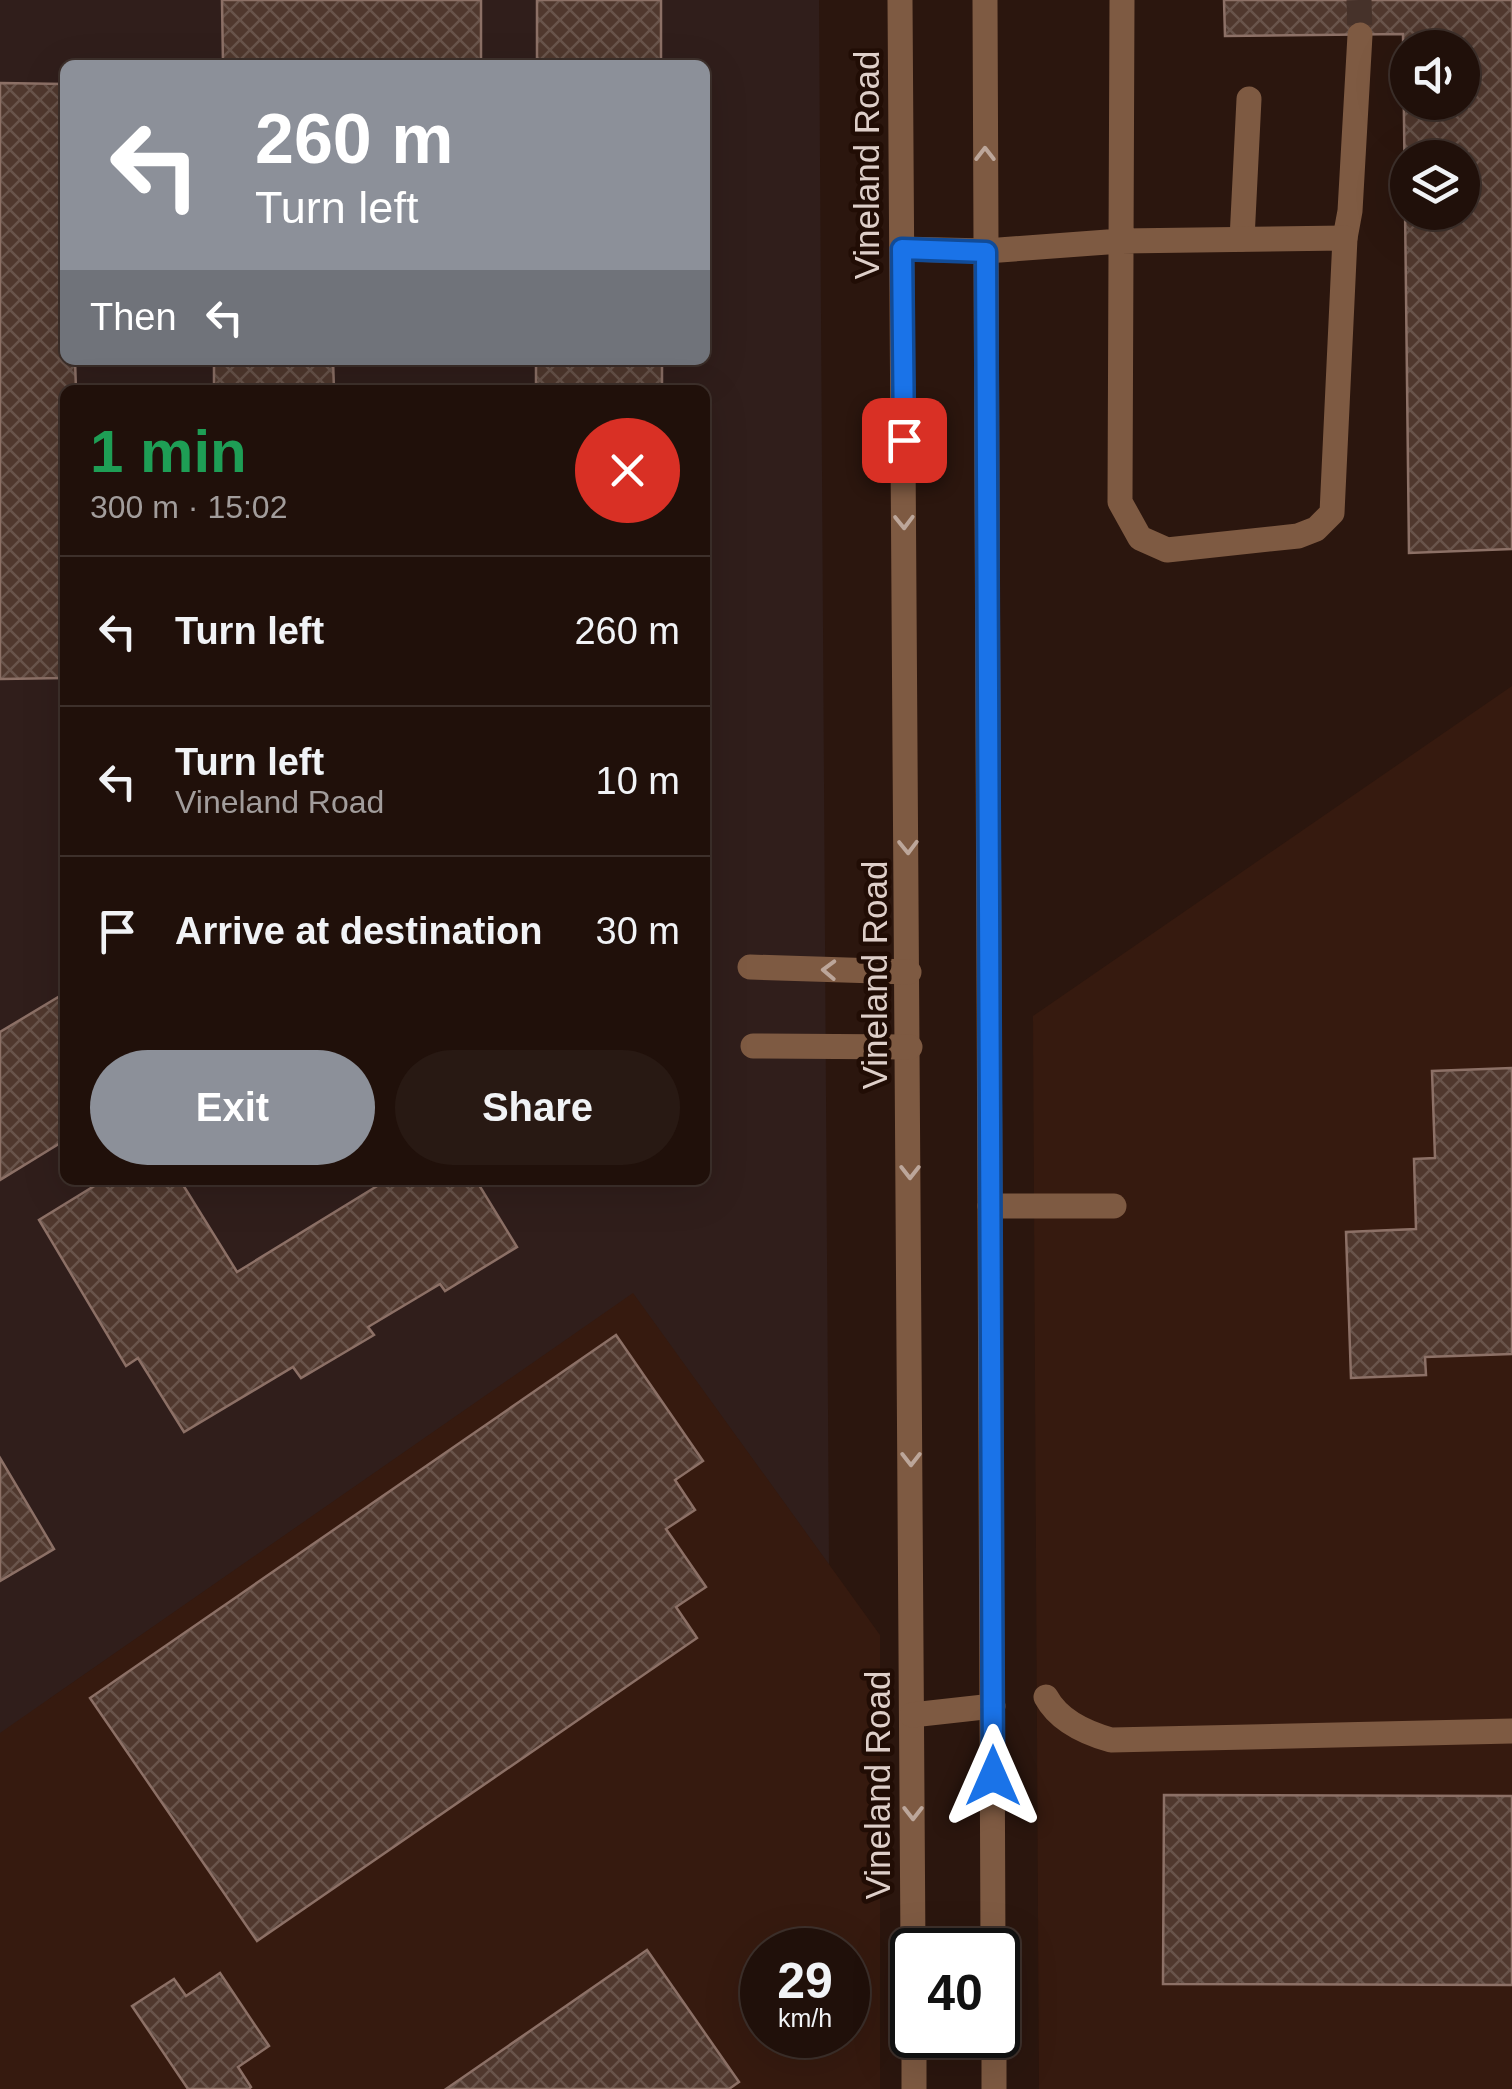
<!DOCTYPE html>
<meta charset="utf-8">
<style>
:root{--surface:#20100a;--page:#281913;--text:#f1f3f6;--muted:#a29d9c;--line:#3d302b;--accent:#8c9099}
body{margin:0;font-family:Arial,sans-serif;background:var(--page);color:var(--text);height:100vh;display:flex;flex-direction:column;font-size:38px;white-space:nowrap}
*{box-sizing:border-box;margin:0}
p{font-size:32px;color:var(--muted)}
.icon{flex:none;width:55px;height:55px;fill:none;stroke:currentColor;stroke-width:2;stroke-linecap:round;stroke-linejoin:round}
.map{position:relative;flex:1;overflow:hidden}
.drawer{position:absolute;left:60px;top:385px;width:650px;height:800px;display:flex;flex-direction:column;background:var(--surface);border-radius:15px;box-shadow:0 10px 40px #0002,0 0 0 2px var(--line)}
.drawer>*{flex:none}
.top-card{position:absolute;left:60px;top:60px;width:650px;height:305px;border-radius:15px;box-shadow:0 10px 40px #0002,0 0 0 2px var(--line);background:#8c9099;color:#fff;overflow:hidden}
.tools{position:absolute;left:1390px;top:30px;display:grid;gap:20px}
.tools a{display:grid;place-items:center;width:90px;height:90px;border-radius:50%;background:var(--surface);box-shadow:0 10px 40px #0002,0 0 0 2px var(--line);font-size:50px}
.speed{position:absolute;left:740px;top:1928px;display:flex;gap:20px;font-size:50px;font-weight:700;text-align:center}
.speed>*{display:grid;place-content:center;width:130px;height:130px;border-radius:50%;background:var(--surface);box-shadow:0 10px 40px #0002,0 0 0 2px var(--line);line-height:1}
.speed small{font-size:25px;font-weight:400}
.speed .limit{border:5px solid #111;border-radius:15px;background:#fff;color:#111}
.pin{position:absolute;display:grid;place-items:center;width:85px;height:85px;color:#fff;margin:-42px;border-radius:20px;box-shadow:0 5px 15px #0006}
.me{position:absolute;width:110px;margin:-55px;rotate:0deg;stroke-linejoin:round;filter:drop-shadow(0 0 8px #0008)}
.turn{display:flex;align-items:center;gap:35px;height:210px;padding:0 30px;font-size:45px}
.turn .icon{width:130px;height:130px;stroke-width:2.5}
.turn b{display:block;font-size:70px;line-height:85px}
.then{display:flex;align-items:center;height:95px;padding:0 30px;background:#0003;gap:20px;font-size:38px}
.round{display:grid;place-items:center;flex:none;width:105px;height:105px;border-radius:52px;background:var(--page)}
.summary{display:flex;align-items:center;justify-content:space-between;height:170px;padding:0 30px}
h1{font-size:60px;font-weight:700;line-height:75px;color:#1e9e55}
.primary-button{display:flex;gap:20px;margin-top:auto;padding:20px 30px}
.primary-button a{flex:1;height:115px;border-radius:60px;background:var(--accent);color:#fff;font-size:40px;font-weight:700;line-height:115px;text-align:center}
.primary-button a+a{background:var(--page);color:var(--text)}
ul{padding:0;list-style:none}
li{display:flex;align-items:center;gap:30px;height:150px;padding:0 30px;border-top:2px solid var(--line)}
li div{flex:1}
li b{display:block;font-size:38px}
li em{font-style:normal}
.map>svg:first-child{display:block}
.commercial{fill:#301e1b;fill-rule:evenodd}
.built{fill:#361a0f;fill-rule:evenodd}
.building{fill:url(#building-cross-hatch);stroke:#8c7066;stroke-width:2.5;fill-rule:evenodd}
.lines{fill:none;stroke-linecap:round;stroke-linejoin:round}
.minor-tunnel{stroke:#46322a;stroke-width:25;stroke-dasharray:25 12;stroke-linecap:butt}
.minor{stroke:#7e5a42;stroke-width:25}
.oneway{stroke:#bca69a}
.route-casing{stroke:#114b97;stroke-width:25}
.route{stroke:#1a73e8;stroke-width:18}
.labels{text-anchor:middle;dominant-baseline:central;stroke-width:9;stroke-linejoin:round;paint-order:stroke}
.street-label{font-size:35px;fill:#decfc9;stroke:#210d05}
</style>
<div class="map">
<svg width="1512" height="2089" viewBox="0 0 1512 2089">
<defs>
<pattern id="building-cross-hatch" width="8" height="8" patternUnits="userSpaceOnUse" patternTransform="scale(2.5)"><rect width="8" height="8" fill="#50382e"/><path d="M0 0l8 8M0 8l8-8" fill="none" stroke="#69544b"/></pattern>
</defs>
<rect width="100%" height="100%" fill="#2b160e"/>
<!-- commercial -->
<path class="commercial" d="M0,0h819l10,1565 -196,-271 -585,406 -48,389zM65,65h640v295h-640zM65,390h640v790h-640z"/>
<!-- built -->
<g class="built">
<path d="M1512,686v1403h-473l-6,-1073z"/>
<path d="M633,1293l247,342v454h-880v-356zM762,1950h86v85h-86z"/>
</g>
<!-- building -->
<g class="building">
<path d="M222,0h259v65h-258z"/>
<path d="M537,0h124v62h-9v3h-115z"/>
<path d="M1224,0h288v549l-103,4 -6,-519 -178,2zM1408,48h54v54h-54zM1408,158h54v54h-54z"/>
<path d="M0,83l65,1v276h10l1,30h-11v288l-65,1z"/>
<path d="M214,360h119l1,30h-120z"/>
<rect x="536" y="360" width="126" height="30"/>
<path d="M65,993v147l-65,40v-148z"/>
<path d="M1512,1068v286l-87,3 1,18 -75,3 -5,-146 70,-3 -2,-70 21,-1 -3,-87z"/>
<path d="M104,1180h76l57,92 150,-92h89l41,67 -72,44 -5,-7 -72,43 6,8 -73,43 -8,-11 -109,65 -46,-74 -12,8 -87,-146z"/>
<path d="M565,1180h109v1l-106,2z"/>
<path d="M616,1335l87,126 -28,19 20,30 -29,19 40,58 -30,20 21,31 -440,303 -167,-243z"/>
<path d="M0,1458l54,91 -54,32z"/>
<path d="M1164,1795l348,1v189l-349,-1z"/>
<path d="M647,1950l92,132 -10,7h-283z"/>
<path d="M220,1973l49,73 -31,21 13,20 -2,2h-61l-56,-83 42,-27 12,17z"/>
</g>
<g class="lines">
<!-- minor-tunnel -->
<path class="minor-tunnel" d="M1359,0l1,35"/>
<!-- minor -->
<g class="minor">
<path d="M900,0l13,1950"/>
<path d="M985,0l8,1950"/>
<path d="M1345,238l5,-27 10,-176"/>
<path d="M1242,239l7,-140"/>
<path d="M902,249l84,2 135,-10 224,-3 -13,275 -16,16 -18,7 -131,14 -27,-12 -20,-36 2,-502"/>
<path d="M750,967l159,5"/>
<path d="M753,1046l157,1"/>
<path d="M990,1206h124"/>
<path d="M1046,1697c13,24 40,36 65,43l401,-9"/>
<path d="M912,1715l81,-9"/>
<path d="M914,2035v54"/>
<path d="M994,2035v54"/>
</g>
</g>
<!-- one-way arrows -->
<defs><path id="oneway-chevron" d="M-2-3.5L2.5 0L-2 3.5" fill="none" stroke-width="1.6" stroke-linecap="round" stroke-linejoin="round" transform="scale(2.5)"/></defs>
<g class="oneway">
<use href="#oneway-chevron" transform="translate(985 154) rotate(-90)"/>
<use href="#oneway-chevron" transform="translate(904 522) rotate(89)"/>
<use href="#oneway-chevron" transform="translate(908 847) rotate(89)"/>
<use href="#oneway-chevron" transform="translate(829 970) rotate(-178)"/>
<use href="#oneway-chevron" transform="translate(910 1172) rotate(90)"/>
<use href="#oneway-chevron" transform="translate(911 1459) rotate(90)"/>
<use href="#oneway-chevron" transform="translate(913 1813) rotate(90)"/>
</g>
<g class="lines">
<defs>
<path id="route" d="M904,440l-2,-191 84,3 7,1524"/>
</defs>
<!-- route casing -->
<use href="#route" class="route-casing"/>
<!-- route -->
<use href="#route" class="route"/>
</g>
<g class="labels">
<!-- street labels -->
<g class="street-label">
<text transform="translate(866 165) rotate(-90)">Vineland Road</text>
<text transform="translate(874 975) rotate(-90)">Vineland Road</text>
<text transform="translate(877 1785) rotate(-90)">Vineland Road</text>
</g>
</g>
</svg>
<div class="tools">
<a><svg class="icon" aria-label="sound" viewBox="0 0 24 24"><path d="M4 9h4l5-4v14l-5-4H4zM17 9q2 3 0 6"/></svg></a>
<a><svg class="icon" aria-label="layers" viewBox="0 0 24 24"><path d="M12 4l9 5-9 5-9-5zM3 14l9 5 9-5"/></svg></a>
</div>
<div class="speed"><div>29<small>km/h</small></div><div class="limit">40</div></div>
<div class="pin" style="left:904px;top:440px;background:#d93025"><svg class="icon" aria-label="arrive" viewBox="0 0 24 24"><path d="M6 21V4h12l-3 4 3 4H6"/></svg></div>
<svg class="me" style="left:993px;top:1776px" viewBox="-20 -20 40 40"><path d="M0-17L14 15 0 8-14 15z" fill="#1a73e8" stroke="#fff" stroke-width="4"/></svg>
<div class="top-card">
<div class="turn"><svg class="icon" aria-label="left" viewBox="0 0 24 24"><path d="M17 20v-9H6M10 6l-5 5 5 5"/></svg><div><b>260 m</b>Turn left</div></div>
<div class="then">Then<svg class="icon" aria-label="left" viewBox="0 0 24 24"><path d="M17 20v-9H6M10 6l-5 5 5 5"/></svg></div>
</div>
<section class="drawer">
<div class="summary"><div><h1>1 min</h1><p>300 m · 15:02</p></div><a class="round" style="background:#d93025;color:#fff"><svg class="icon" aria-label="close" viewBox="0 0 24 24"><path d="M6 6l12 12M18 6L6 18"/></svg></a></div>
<ul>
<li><svg class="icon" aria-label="left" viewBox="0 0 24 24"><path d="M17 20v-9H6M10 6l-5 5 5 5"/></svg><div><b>Turn left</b></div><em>260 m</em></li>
<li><svg class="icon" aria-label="left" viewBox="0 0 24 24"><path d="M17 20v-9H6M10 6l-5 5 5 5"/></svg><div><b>Turn left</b><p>Vineland Road</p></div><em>10 m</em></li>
<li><svg class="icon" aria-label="arrive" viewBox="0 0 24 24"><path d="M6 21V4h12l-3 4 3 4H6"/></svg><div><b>Arrive at destination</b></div><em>30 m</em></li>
</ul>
<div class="primary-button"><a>Exit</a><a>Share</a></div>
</section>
</div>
